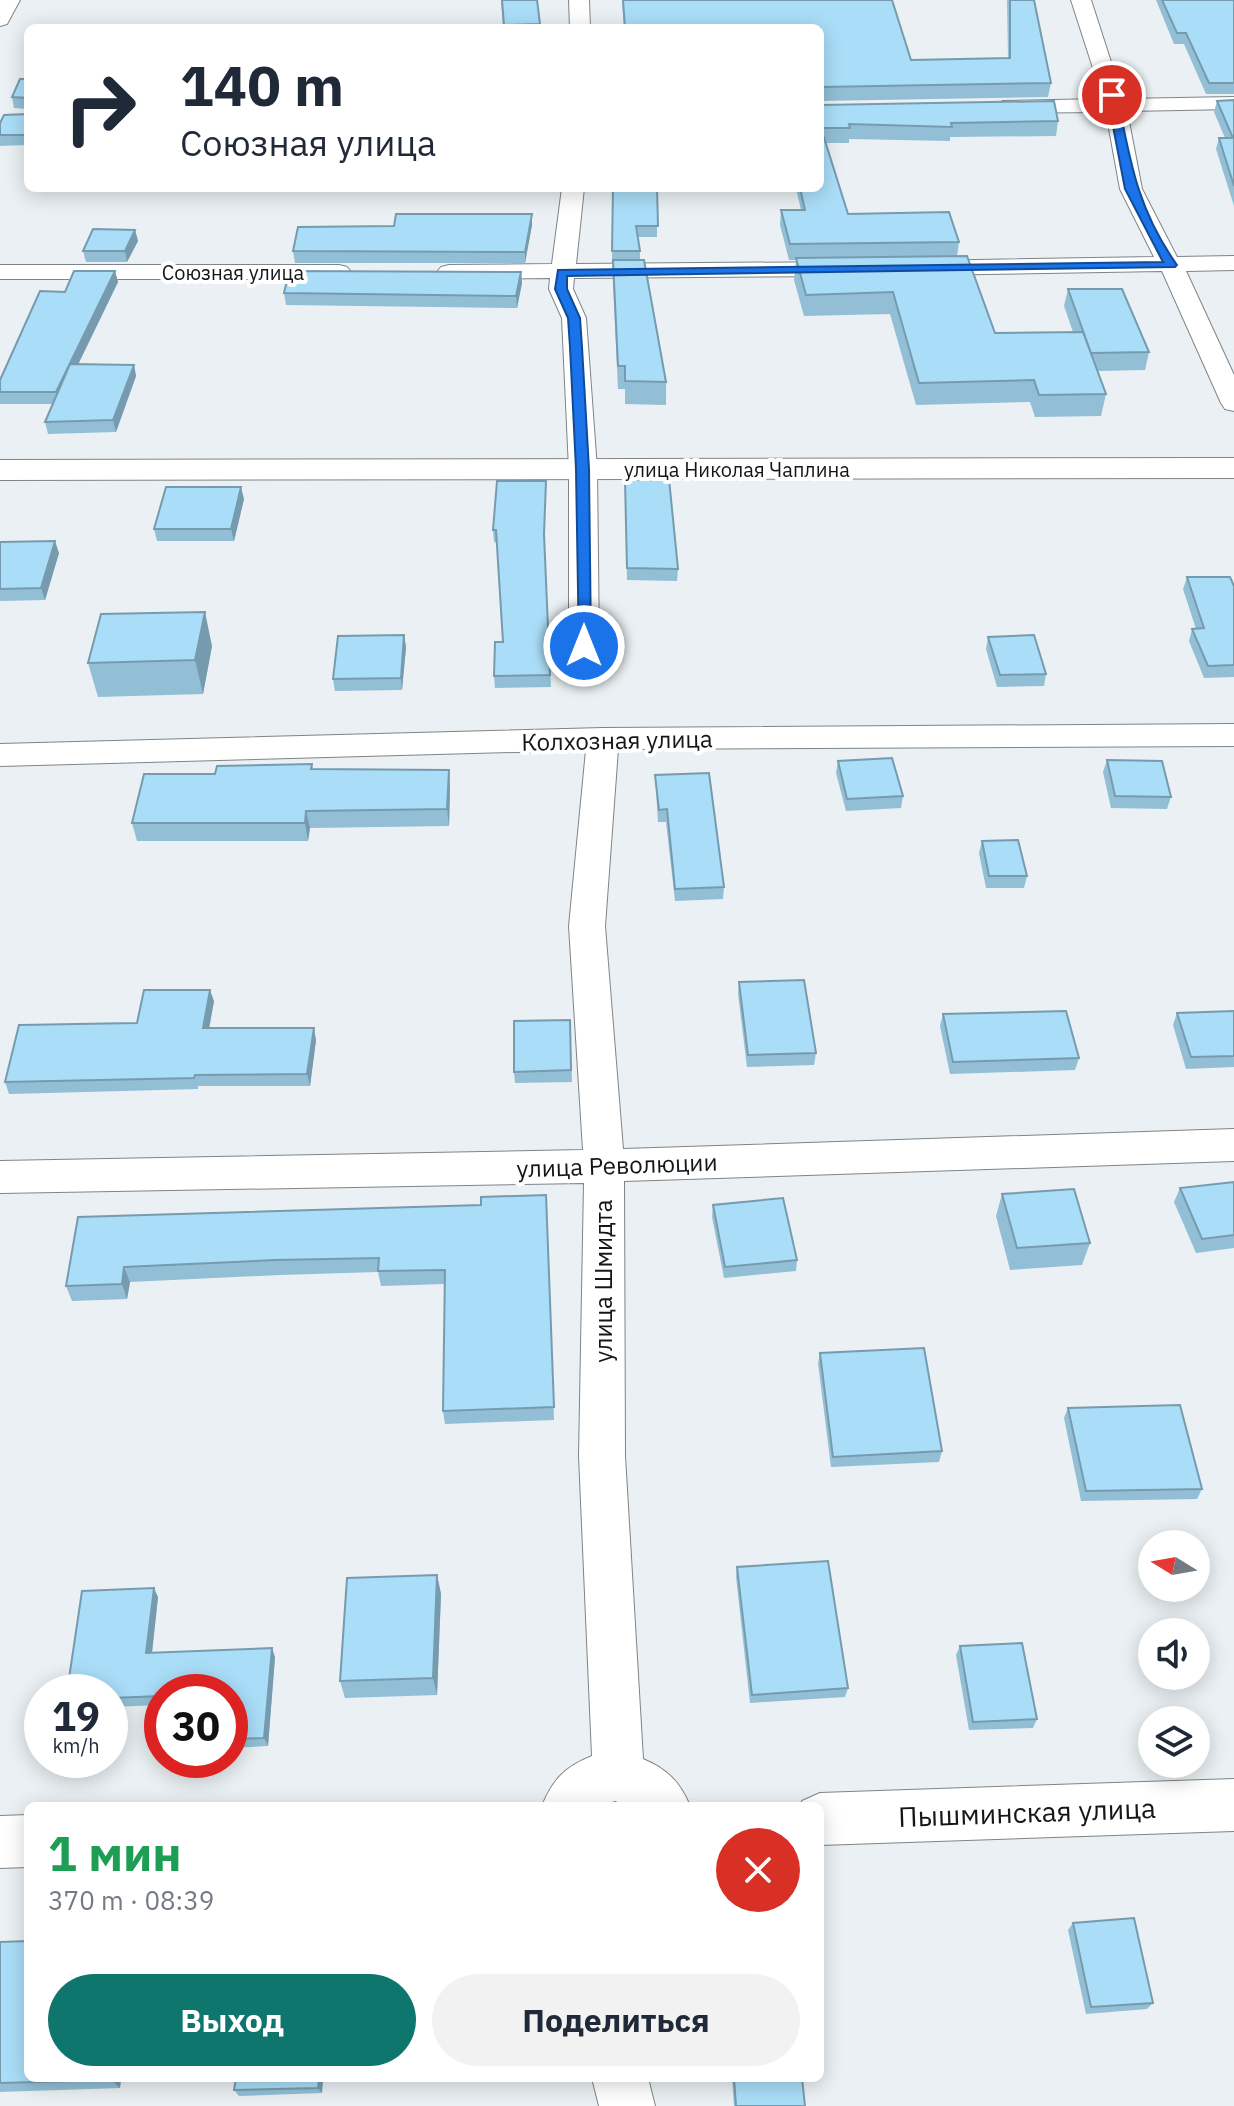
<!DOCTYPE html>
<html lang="ru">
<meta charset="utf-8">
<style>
:root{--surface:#fff;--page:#f2f2f3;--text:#1f2937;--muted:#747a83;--accent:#0f766e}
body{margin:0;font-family:"IBM Plex Sans",sans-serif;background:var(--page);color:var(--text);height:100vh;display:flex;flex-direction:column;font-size:30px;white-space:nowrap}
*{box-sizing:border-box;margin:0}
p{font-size:26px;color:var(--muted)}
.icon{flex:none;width:44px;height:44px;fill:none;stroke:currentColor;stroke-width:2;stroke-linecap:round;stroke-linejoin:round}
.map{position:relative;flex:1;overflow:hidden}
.drawer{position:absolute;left:24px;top:1802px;width:800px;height:280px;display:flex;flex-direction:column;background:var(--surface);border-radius:12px;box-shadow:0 4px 20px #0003}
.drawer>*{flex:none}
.top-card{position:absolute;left:24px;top:24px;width:800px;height:168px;border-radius:12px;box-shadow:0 4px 20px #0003;background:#fff;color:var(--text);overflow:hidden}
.needle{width:52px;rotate:281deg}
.tools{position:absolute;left:1138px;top:1530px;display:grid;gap:16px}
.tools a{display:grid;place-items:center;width:72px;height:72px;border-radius:50%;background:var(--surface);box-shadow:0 4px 20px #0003;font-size:40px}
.speed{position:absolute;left:24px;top:1674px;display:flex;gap:16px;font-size:40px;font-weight:700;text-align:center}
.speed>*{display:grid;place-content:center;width:104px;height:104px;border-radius:50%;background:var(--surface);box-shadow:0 4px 20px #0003;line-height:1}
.speed small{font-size:20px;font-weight:400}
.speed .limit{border:12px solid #d22;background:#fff;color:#111}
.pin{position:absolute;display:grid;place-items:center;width:68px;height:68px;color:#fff;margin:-34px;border:4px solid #fff;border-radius:50%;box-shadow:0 2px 8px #0007}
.me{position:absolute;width:88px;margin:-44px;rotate:0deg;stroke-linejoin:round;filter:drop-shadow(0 0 6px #0008)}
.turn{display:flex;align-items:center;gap:28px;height:168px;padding:0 24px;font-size:36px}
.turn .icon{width:104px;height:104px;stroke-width:2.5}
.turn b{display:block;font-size:56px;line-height:68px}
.round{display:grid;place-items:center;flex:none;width:84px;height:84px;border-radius:42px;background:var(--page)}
.summary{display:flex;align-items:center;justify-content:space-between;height:136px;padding:0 24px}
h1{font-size:48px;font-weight:700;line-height:60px;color:#1e9e55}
.button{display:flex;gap:16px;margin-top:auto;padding:16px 24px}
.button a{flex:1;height:92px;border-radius:48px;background:var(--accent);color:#fff;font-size:32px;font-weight:700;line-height:92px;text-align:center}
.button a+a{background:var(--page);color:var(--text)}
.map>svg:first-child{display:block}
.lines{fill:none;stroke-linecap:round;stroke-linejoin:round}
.minor-casing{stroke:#7f8487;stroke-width:2}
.tertiary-casing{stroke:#7f8487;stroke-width:2}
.minor{fill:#fff;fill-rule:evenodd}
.tertiary{fill:#fff;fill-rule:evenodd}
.wall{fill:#92bfd5}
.shaded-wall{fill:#779bae}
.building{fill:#aadef8;stroke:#779bae;stroke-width:2}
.route{fill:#1a73e8;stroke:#114b97;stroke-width:2}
.labels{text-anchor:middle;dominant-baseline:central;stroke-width:8;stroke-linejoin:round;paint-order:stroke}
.far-street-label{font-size:20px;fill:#141617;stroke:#fff}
.street-label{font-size:24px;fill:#141617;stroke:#fff}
.near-street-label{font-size:28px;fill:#141617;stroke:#fff}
</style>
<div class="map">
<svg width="1234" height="2106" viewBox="0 0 1234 2106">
<rect width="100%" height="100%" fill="#eaf0f3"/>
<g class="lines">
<defs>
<g id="minor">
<path d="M0,0h20l-13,24 -7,2z"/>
<path d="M569,0h20l1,28h-20z"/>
<path d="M1071,0h20l32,99 111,-2v12l-107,2 15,78 35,68 57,-1v14l-48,1 48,104v36l-9,-2 -4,-6 -59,-132 -241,4 -8,-2 -4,-5 4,-5 8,-2 233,-4 -34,-68 -14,-77 -103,1 -11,-6 11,-6 100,-2z"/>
<path d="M562,188h22l-8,76 271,-2 8,2 4,5 -4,5 -8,2 -273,2 -1,11 13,29 11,151 2,177 -4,7 -11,2 -11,-2 -4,-7v-177l-7,-151 -13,-29 1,-11 -101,1 -8,-2 -4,-5 4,-5 8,-2 103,-1z"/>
<path d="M0,265h339l8,2 4,5 -4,5 -8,2h-339z"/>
<path d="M1234,724v22l-616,3 -13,177 18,223 611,-20v32l-610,20 1,275 18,303c24,10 37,23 47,47h-62l-13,-5 -15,5h-58c11,-27 23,-39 50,-50l-13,-300 5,-273 -584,10v-32l583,-11 -14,-224 17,-176 -586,16v-22l603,-16z"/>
<path d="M1234,1779v52l-414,14v-39h-20l2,-5 18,-8z"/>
<path d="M28,1815v52l-28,1v-52z"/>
<path d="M592,2078h56l7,28h-56z"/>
</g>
<path id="tertiary" d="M1234,458v20l-1234,2v-20z"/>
</defs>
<!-- minor casing -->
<use href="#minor" class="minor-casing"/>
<!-- tertiary casing -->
<use href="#tertiary" class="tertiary-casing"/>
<!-- minor -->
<use href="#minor" class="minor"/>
<!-- tertiary -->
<use href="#tertiary" class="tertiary"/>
</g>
<!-- wall -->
<g class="wall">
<path d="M501,0h36l3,28h-37z"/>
<path d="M622,0h270l19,60 97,-2 -1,-58h27l17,83 -3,14 -227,4v4l237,16 -2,15 -106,1v4l-101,-2v4h-23l22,71 111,28 -2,14 38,77 78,-1 -9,-26 4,-17 81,63 -4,18 -48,1 9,23 -5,22 -66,1 -5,-15 -114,3 -26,-91 -86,2 -10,-36 2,-20h-7l-9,-35 1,-15h20l-5,-22h24v-160h-196z"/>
<path d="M1156,0h78v94h-28l-22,-50h-10z"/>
<path d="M28,79v66l-28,1v-23l28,-9v-5l-14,-1 -2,-11z"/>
<path d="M1234,100v106l-18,-57 3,-11h6l-11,-26 3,-11z"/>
<path d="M613,188h44v49h-19l2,14v9l26,122v23l-41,-1v-15h-7l-6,-127z"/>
<path d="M532,214v11l-7,38h-230l-2,-12 101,-25z"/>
<path d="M135,230l3,11 -11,21h-41l-3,-11z"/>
<path d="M115,271l3,11 -40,82 56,1 2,11 -20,56 -68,2 -3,-12 8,-18h-53v-24l65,-88z"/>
<path d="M521,272l1,11 -5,25 -231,-3 -2,-12z"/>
<path d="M625,480l53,89 -1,12 -50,-1z"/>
<path d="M546,481l-2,64 7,142 -56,1 -1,-12 9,-34 -6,-100h-3l-1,-12z"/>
<path d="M244,499l-10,42h-77l-3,-12z"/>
<path d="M0,542l59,11 -14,47 -45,1z"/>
<path d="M1187,577l47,9v91l-30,1 -15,-37 3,-12h4l-13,-40z"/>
<path d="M404,635l2,12 -4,43 -67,1 -2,-12z"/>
<path d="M988,637l58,37 -2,12 -47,1 -11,-38z"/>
<path d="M212,646l-9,48 -105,3 -10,-34z"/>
<path d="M1107,760l64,37 -4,12 -56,-1 -8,-36z"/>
<path d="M838,761l65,35 -2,12 -55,3 -10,-38z"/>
<path d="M312,764l1,5 136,1 1,18 -1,38 -139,2 -2,13h-171l-5,-18 83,-49z"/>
<path d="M655,775l69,112 -1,12 -48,2 -9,-79h-8z"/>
<path d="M982,841l45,35 -3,12h-38l-7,-35z"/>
<path d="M739,982l77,71 -2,12 -67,2 -9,-73z"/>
<path d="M214,1001l-5,27 107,12 -6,46h-112v3l-189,5 -4,-12 132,-59z"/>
<path d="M1234,1011v56l-48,2 -13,-44 4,-12z"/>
<path d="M943,1014l136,44 -4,12 -125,4 -10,-48z"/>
<path d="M570,1020l2,62 -57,1 -1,-11z"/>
<path d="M1234,1182v66l-38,5 -22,-51 6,-14z"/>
<path d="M1002,1194l88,49 -8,22 -72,5 -14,-54z"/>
<path d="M546,1195l8,225 -109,4 -2,-13 2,-127 -64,2 -3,-14 -99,3 -149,7 -3,17 -55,2 -6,-15 12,-69 403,-12z"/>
<path d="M713,1205l84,55 -1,11 -72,7 -12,-61z"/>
<path d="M820,1353l122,98 -3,11 -108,5 -13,-104z"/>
<path d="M1068,1408l134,81 -5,10 -116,2 -17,-83z"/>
<path d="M737,1567l111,121 -3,9 -95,6 -14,-126z"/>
<path d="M437,1575l4,19 -4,101 -92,3 -5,-17z"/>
<path d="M158,1597l-6,55 123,5 -7,89 -38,2v-56h-68v13l-52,2v-15z"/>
<path d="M960,1646l77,73 -4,9 -64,2 -13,-75z"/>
<path d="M1073,1923l80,80 -6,6 -61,5 -18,-84z"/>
<path d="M0,1942l121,136 -1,10 -120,4z"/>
<path d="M323,2078l-1,15 -83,3 -5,-6z"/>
<path d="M732,2078h70l3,28h-71z"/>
</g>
<!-- shaded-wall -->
<g class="shaded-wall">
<path d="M532,214v11l-7,38v-11z"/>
<path d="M135,230l3,11 -11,21 -2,-11z"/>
<path d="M115,271l3,11 -59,122 -3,-12z"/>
<path d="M521,272l1,11 -5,25 -1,-12z"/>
<path d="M134,365l2,11 -20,56 -3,-12z"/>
<path d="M241,487l3,12 -10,42 -3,-12z"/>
<path d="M55,541l4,12 -14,47 -4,-12z"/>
<path d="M205,612l7,34 -9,48 -8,-34z"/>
<path d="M404,635l2,12 -4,43 -1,-12z"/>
<path d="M449,770l1,18 -1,38 -2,-17z"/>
<path d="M306,811l4,17 -2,13 -3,-18z"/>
<path d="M210,990l4,11 -7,39 -4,-12z"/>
<path d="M314,1028l2,12 -6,46 -3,-12z"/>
<path d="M124,1267l6,15 -3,17 -5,-15z"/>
<path d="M437,1575l4,19 -4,101 -4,-17z"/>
<path d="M154,1588l4,9 -7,65 -5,-9z"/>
<path d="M272,1648l3,9 -7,89 -4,-8z"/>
<path d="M111,2078h10l-1,10 -9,-8z"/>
<path d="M319,2078h4l-1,15 -4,-5z"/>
</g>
<!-- building -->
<g class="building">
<path d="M502,0h35l3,24 -36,1z"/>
<path d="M623,0h269l19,60 99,-2v-58h24l17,83 -230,4 -1,1v-60h-195z"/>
<path d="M1162,0h72v83h-25l-23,-50h-9z"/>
<path d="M20,79h8v56h-28v-12l4,-8 24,-1v-16l-16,-1z"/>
<path d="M820,98l1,7 233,-4 4,20 -107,2 1,4 -103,-3 1,4h-29l27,86 101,-2 10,30 -169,2 -9,-34h24l-5,-22h20z"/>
<path d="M1234,100v86l-15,-48h14l-16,-37z"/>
<path d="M613,188h44l1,38h-22l4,25h-28z"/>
<path d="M396,214h136l-7,38 -232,-1 5,-24 96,-1z"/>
<path d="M93,229l42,1 -10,21h-42z"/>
<path d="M967,256l28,77 88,-1 23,62 -67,1 -5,-15 -115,3 -26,-91 -87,3 -10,-37z"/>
<path d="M613,260h31l22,122 -41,-1v-15h-7z"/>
<path d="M74,271h41l-59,121h-56v-12l40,-89 25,1z"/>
<path d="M289,271l232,1 -5,24 -232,-3z"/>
<path d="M1068,289h54l27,63 -58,1z"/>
<path d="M70,364l64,1 -21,55 -68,2z"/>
<path d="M669,479l9,90 -51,-1 -2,-88z"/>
<path d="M497,481h49l-2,53 6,141 -56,1 1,-34h8l-7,-112h-3z"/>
<path d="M166,487h75l-10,42h-77z"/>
<path d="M55,541l-14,47 -41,1v-47z"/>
<path d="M1187,577h43l4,9v79l-26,1 -16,-37 12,-1z"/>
<path d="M205,612l-10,48 -107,3 13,-49z"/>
<path d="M404,635l-3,43 -68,1 5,-43z"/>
<path d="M1034,635l12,39 -46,1 -12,-38z"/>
<path d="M892,758l11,38 -56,3 -9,-38z"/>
<path d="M1107,760l55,1 9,36 -56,-1z"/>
<path d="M312,764l-1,5 138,1 -2,39 -141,2 -1,12h-173l12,-49h71l2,-8z"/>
<path d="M709,773l15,114 -49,2 -8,-80 -8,1 -4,-35z"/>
<path d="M1018,840l9,36h-38l-7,-35z"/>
<path d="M804,980l12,73 -68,2 -9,-73z"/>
<path d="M144,990h66l-7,38h111l-7,46 -112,1 -1,3 -189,4 14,-57 118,-2z"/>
<path d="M1066,1011l13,47 -126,4 -10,-48z"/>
<path d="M1234,1011v45l-43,1 -14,-44z"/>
<path d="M570,1020l1,50 -57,2v-51z"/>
<path d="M1234,1182v53l-32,4 -22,-51z"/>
<path d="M1074,1189l16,54 -73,5 -15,-54z"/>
<path d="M546,1195l8,212 -111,4 2,-141 -67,1 1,-13 -104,2 -151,7 -2,17 -56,2 12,-69 403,-12v-8z"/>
<path d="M783,1198l14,62 -72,7 -12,-62z"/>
<path d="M924,1348l18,103 -109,6 -13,-104z"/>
<path d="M1180,1405l22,84 -116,2 -18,-83z"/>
<path d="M828,1561l20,127 -96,7 -15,-128z"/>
<path d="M437,1575l-4,103 -93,3 7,-103z"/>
<path d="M154,1588l-8,65 126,-5 -8,90 -34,1v-47h-68v4l-52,2v-6h-43l15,-101z"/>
<path d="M1022,1643l15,76 -64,3 -13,-76z"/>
<path d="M1134,1918l19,85 -62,4 -18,-84z"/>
<path d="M28,1941v137h83v2l-111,3v-141z"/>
<path d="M236,2078h83l-1,10 -84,2z"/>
<path d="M734,2078h68l3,28h-69z"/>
</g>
<!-- route -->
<path class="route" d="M1112,92l5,3c13,65 20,114 60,170l-2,2 -608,9v13l13,29 2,29 7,122 2,177 -2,3h-10l-3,-180 -6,-122 -2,-29 -13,-29 3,-19 605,-8 -38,-73 -18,-94z"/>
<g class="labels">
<!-- far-street labels -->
<g class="far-street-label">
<text x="233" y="272">Союзная улица</text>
<text x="737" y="469">улица Николая Чаплина</text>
</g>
<!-- street labels -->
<g class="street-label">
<text transform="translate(617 740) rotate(-1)">Колхозная улица</text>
<text transform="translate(617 1165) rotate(-2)">улица Революции</text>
<text transform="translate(603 1281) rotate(-90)">улица Шмидта</text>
</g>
<!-- near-street labels -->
<g class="near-street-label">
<text transform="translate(1027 1812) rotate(-2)">Пышминская улица</text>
</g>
</g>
</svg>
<div class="tools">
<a><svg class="needle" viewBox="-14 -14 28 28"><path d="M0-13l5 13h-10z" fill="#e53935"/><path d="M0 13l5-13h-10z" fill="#747a83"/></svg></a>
<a><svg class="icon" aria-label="sound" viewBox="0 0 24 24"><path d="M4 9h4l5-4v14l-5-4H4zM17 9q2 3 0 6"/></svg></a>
<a><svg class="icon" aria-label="layers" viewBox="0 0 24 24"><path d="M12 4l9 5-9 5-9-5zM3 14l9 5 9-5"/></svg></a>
</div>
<div class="speed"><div>19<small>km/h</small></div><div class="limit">30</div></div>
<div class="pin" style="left:1112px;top:95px;background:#d93025"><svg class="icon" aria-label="arrive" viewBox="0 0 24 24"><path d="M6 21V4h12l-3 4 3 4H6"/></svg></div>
<svg class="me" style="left:584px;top:646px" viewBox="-20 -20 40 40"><circle r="17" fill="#1a73e8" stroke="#fff" stroke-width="3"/><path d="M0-11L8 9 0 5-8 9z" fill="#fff"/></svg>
<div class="top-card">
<div class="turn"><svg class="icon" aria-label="right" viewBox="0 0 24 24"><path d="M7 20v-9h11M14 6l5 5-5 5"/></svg><div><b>140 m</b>Союзная улица</div></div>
</div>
<section class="drawer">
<div class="summary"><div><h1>1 мин</h1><p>370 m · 08:39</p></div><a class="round" style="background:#d93025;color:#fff"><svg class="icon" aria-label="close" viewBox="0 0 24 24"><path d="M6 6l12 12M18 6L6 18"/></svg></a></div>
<div class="button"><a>Выход</a><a>Поделиться</a></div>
</section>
</div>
